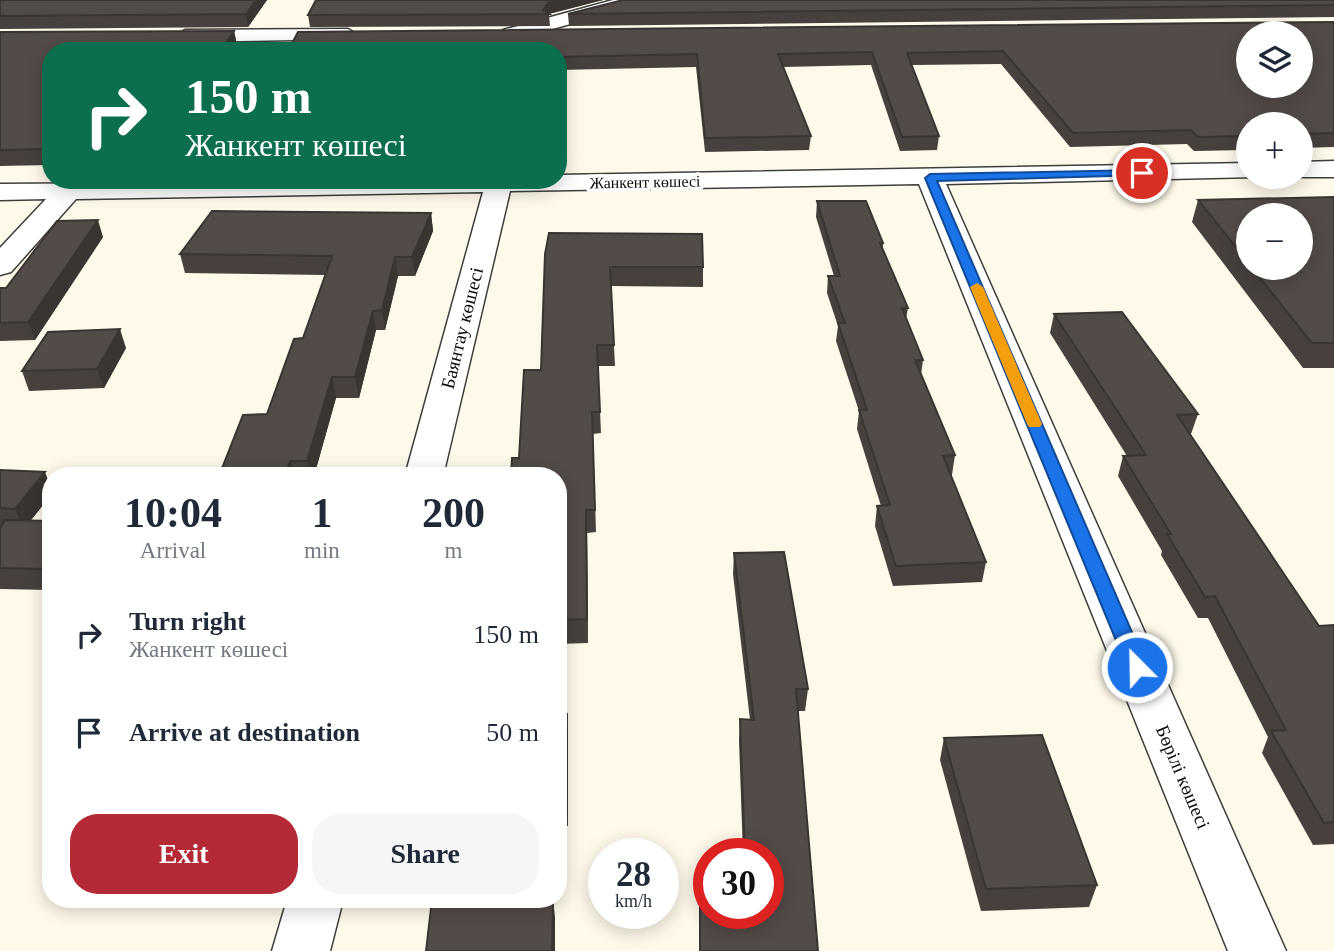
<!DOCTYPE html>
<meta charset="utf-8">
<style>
:root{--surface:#fff;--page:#f6f6f7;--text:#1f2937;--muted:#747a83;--accent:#b32a36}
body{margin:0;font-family:Georgia,serif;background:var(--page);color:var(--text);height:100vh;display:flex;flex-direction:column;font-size:26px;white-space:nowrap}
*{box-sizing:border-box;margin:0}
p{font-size:23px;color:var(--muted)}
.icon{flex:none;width:38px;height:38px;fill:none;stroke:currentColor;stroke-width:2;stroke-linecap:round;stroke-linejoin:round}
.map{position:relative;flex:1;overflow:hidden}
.sheet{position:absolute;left:42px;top:467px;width:525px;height:441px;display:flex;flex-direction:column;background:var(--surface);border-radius:28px;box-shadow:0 4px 18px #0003}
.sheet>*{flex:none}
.guide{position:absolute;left:42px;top:42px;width:525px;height:147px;border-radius:28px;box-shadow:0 4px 18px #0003;background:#0b6e4f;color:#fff;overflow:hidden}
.buttons{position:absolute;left:1236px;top:21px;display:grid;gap:14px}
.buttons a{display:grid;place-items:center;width:77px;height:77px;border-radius:50%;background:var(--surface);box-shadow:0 4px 18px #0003;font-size:35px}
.speed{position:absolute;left:588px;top:838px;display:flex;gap:14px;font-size:35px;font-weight:700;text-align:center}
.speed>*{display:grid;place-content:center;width:91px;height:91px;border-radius:50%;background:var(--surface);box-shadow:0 4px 18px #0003;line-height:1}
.speed small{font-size:18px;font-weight:400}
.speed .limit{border:10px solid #d22;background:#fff;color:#111}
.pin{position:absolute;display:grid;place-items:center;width:60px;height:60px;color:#fff;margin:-30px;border:4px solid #fff;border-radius:50%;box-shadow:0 2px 7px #0007}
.me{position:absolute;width:77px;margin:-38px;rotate:337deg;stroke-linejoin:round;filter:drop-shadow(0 0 5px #0008)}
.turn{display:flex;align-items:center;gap:24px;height:147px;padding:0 28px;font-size:32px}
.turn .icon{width:91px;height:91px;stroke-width:2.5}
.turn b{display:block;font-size:49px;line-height:60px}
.eta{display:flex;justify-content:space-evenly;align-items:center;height:119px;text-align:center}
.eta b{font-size:42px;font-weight:700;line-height:49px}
.button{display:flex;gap:14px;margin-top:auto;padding:14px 28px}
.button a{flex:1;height:80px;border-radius:28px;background:var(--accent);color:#fff;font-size:28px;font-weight:700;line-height:80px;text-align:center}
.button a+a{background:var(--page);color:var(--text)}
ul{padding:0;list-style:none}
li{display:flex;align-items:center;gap:21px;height:98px;padding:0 28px}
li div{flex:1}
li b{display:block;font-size:26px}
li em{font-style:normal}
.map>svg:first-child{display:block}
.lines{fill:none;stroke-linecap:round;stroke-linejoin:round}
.minor-casing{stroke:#3e3e3e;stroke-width:3}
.minor{fill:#fff;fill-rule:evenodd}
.wall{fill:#47403e;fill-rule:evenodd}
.shaded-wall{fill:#3a3432}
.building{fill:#534b48;stroke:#3a3432;stroke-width:2;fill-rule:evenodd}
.route{fill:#1a73e8;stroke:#114b97;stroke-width:2}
.slow{fill:#f59e0b}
.labels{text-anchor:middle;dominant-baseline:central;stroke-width:7;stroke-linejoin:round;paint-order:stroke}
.far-street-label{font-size:16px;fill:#0b0b0b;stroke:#fff}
.street-label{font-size:19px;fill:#0b0b0b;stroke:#fff}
</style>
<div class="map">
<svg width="1334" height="951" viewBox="0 0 1334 951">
<rect width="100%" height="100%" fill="#fef9e9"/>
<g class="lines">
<defs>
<g id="minor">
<path d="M613,0h31l-2,4 -122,34 -1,13h-22l6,-21z"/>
<path d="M348,29l10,6 -3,4 -170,3 -10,-6 10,-6z"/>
<path d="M1334,161v16h-38h4v-15z"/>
<path d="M1248,163v14h8l-310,7 340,767h-58l-309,-767 -409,7 -67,285h-38l78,-284 -407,7 -65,73 -11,3v-27l46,-49 -46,1v-16l558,-4v-5z"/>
<path d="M287,900h56l-13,51h-58z"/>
</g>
</defs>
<!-- minor casing -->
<use href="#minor" class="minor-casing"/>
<!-- minor -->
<use href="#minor" class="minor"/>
</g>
<!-- wall -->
<g class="wall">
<path d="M0,0h267l-19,27 -248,2z"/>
<path d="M316,0h287l-54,14 1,12 -240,1 -2,-12z"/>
<path d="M1334,0v17l-765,9 -1,-12z"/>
<path d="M1334,22v125l-34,1v-24h-52v26l-54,1 -7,-7 -117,3 -69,-83 -89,1 27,71 -2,14 -37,1 -29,-86 -88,2 28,69 -2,14 -104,2 -9,-85 -138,3v-19z"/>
<path d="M234,31l3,14 -4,6h-182v114l-51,1v-134z"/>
<path d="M1334,197v171h-31l-111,-146 6,-22zM1248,215l52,53h-52z"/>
<path d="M817,201l66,42v6l25,59 -2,11 17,41 -2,15 34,80 -3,20h-2l36,87 -4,20 -89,4 -18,-60 2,-20h4l-24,-77 2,-18 -23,-70 2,-15 -11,-33 1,-17h6l-18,-59z"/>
<path d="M431,213l2,18 -18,45h-17l-13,54h-9l-17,68h-23l-22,78h-95l48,-62 36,-76 22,-63 -140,-2 -5,-19z"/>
<path d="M103,237l-68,103 -35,1v-53h6z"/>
<path d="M545,254l158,13v20l-92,-1 4,80h-17l3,67 -8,1 3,98 -9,1 1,110 -30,1v-168l-39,-18 22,-88z"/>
<path d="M1054,314l144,100 -7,20h-1l129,192 15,-1v219l-21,1 -51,-92 6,-16 -60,-119h-10l-37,-63 1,-4 -44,-75 5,-20h4l-77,-123z"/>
<path d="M126,348l-22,40 -75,3 -7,-20z"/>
<path d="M0,470l51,18v7l-20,25 20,1v66l-2,3 -49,-1z"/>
<path d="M734,553l74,136 -3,22h-7l20,240h-119l1,-80 9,43 59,-60h-25l-4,-113 1,-22 10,1 -17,-146z"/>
<path d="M567,714l1,22v90h-10v-111z"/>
<path d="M944,738l153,147 -8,22 -108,4 -41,-151z"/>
</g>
<!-- shaded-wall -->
<g class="shaded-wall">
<path d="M256,0h11l-19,27 -2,-13z"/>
<path d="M558,0h45l-55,14 -5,-4 5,-7z"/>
<path d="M234,31l3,14 -4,6h-12z"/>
<path d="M431,213l2,18 -18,45 -3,-19z"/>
<path d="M98,220l5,17 -68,103 -7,-18z"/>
<path d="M395,257l3,19 -13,54 -3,-20z"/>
<path d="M373,311l3,19 -17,68 -4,-21z"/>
<path d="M120,329l6,19 -22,40 -7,-19z"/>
<path d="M332,377l4,21 -22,78h-3l-4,-15z"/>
<path d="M290,461l3,15h-8z"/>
<path d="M45,472l6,16v7l-27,34 -9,-20z"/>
<path d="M586,510l1,23 1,110 -1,-24z"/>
<path d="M51,552v35l-2,3 -8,-21z"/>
<path d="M567,714l1,22v90l-2,-22z"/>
<path d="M553,900l2,17v34h-3z"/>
</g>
<!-- building -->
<g class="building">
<path d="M0,0h256l-10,14 -246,2z"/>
<path d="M316,0h242l-10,3 -5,7 6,4 -241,1z"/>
<path d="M623,0h711v5l-766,9z"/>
<path d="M1334,22v111l-34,1v-10h-52v12l-50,1 -7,-7 -118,3 -70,-82 -96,2 32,83 -37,1 -30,-85 -94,2 33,82 -106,2 -8,-84 -139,3v-6h-270l10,-19zM1248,33h52v53h-52z"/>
<path d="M234,31l-13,20h-170v98l-51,1v-118z"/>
<path d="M1334,197v146h-22l-60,-75h48v-53h-52v47l-50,-62z"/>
<path d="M817,201h49l17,42h-3l28,65h-6l21,52h-8l40,95 -12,1 43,106 -90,4 -19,-60 13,-1 -31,-95h8l-29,-87h7l-17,-47h12z"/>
<path d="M212,211l219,2 -19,44h-17l-13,53 -9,1 -18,66h-23l-25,84h-17l-5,15h-66l24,-61 24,-1 27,-75 9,-1 29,-82 -152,-2z"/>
<path d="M98,220l-70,102 -28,1v-35h6l51,-67z"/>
<path d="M549,233l153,1 1,33h-93l4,78h-17l3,67h-8l3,98h-9l1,109 -29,1v-144h-47l1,-18h7l5,-88h17l4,-116z"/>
<path d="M1122,312l76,102 -21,1 142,211 15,-1v197l-10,1 -53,-92 15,-1 -71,-134 -10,1 -38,-63h4l-48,-78 23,-1 -92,-141z"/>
<path d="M120,329l-23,40 -75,2 26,-39z"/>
<path d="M0,470l45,2 -30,37 -15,-1z"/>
<path d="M5,520l46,1v31l-10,17 -41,-1v-40z"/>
<path d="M784,552l24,137h-12l22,262h-118v-80l9,1v42h59v-60h-23l-5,-135 14,1 -20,-167z"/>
<path d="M567,714l-1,90h-8v-89z"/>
<path d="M1042,735l55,150 -111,4 -42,-151z"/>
<path d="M432,900h121l-1,51h-126z"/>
</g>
<!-- route -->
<path class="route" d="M1142,170l5,3 -1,2 -209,6 210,486 -10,7 -10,-7 -202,-489 5,-4z"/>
<!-- slow -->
<path class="slow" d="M977,283l6,4 59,137 -2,3h-11l-2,-3 -57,-137z"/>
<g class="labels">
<!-- far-street labels -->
<g class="far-street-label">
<text transform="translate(645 182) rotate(-1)">Жанкент көшесі</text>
</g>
<!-- street labels -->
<g class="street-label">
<text transform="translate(462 328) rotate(-76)">Баянтау көшесі</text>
<text transform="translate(1183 777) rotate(67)">Бөрілі көшесі</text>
</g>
</g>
</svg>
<div class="buttons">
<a><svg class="icon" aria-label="layers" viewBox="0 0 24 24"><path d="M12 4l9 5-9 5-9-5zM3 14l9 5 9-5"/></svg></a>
<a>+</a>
<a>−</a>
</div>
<div class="speed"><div>28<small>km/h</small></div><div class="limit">30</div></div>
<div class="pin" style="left:1142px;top:173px;background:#d93025"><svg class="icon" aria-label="arrive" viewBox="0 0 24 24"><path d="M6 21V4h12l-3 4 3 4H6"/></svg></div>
<svg class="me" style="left:1137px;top:667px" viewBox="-20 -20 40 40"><circle r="17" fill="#1a73e8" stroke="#fff" stroke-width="3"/><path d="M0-11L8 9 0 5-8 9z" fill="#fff"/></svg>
<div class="guide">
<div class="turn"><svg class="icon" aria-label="right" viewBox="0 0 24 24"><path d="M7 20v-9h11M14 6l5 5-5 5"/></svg><div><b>150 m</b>Жанкент көшесі</div></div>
</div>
<section class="sheet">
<div class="eta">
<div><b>10:04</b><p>Arrival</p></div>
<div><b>1</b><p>min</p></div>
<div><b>200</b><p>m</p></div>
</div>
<ul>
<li><svg class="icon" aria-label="right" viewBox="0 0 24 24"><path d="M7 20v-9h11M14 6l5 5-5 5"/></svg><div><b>Turn right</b><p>Жанкент көшесі</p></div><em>150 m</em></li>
<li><svg class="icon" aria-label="arrive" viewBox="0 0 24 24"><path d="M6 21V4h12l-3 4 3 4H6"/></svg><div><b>Arrive at destination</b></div><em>50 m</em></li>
</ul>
<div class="button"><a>Exit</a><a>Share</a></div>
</section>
</div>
